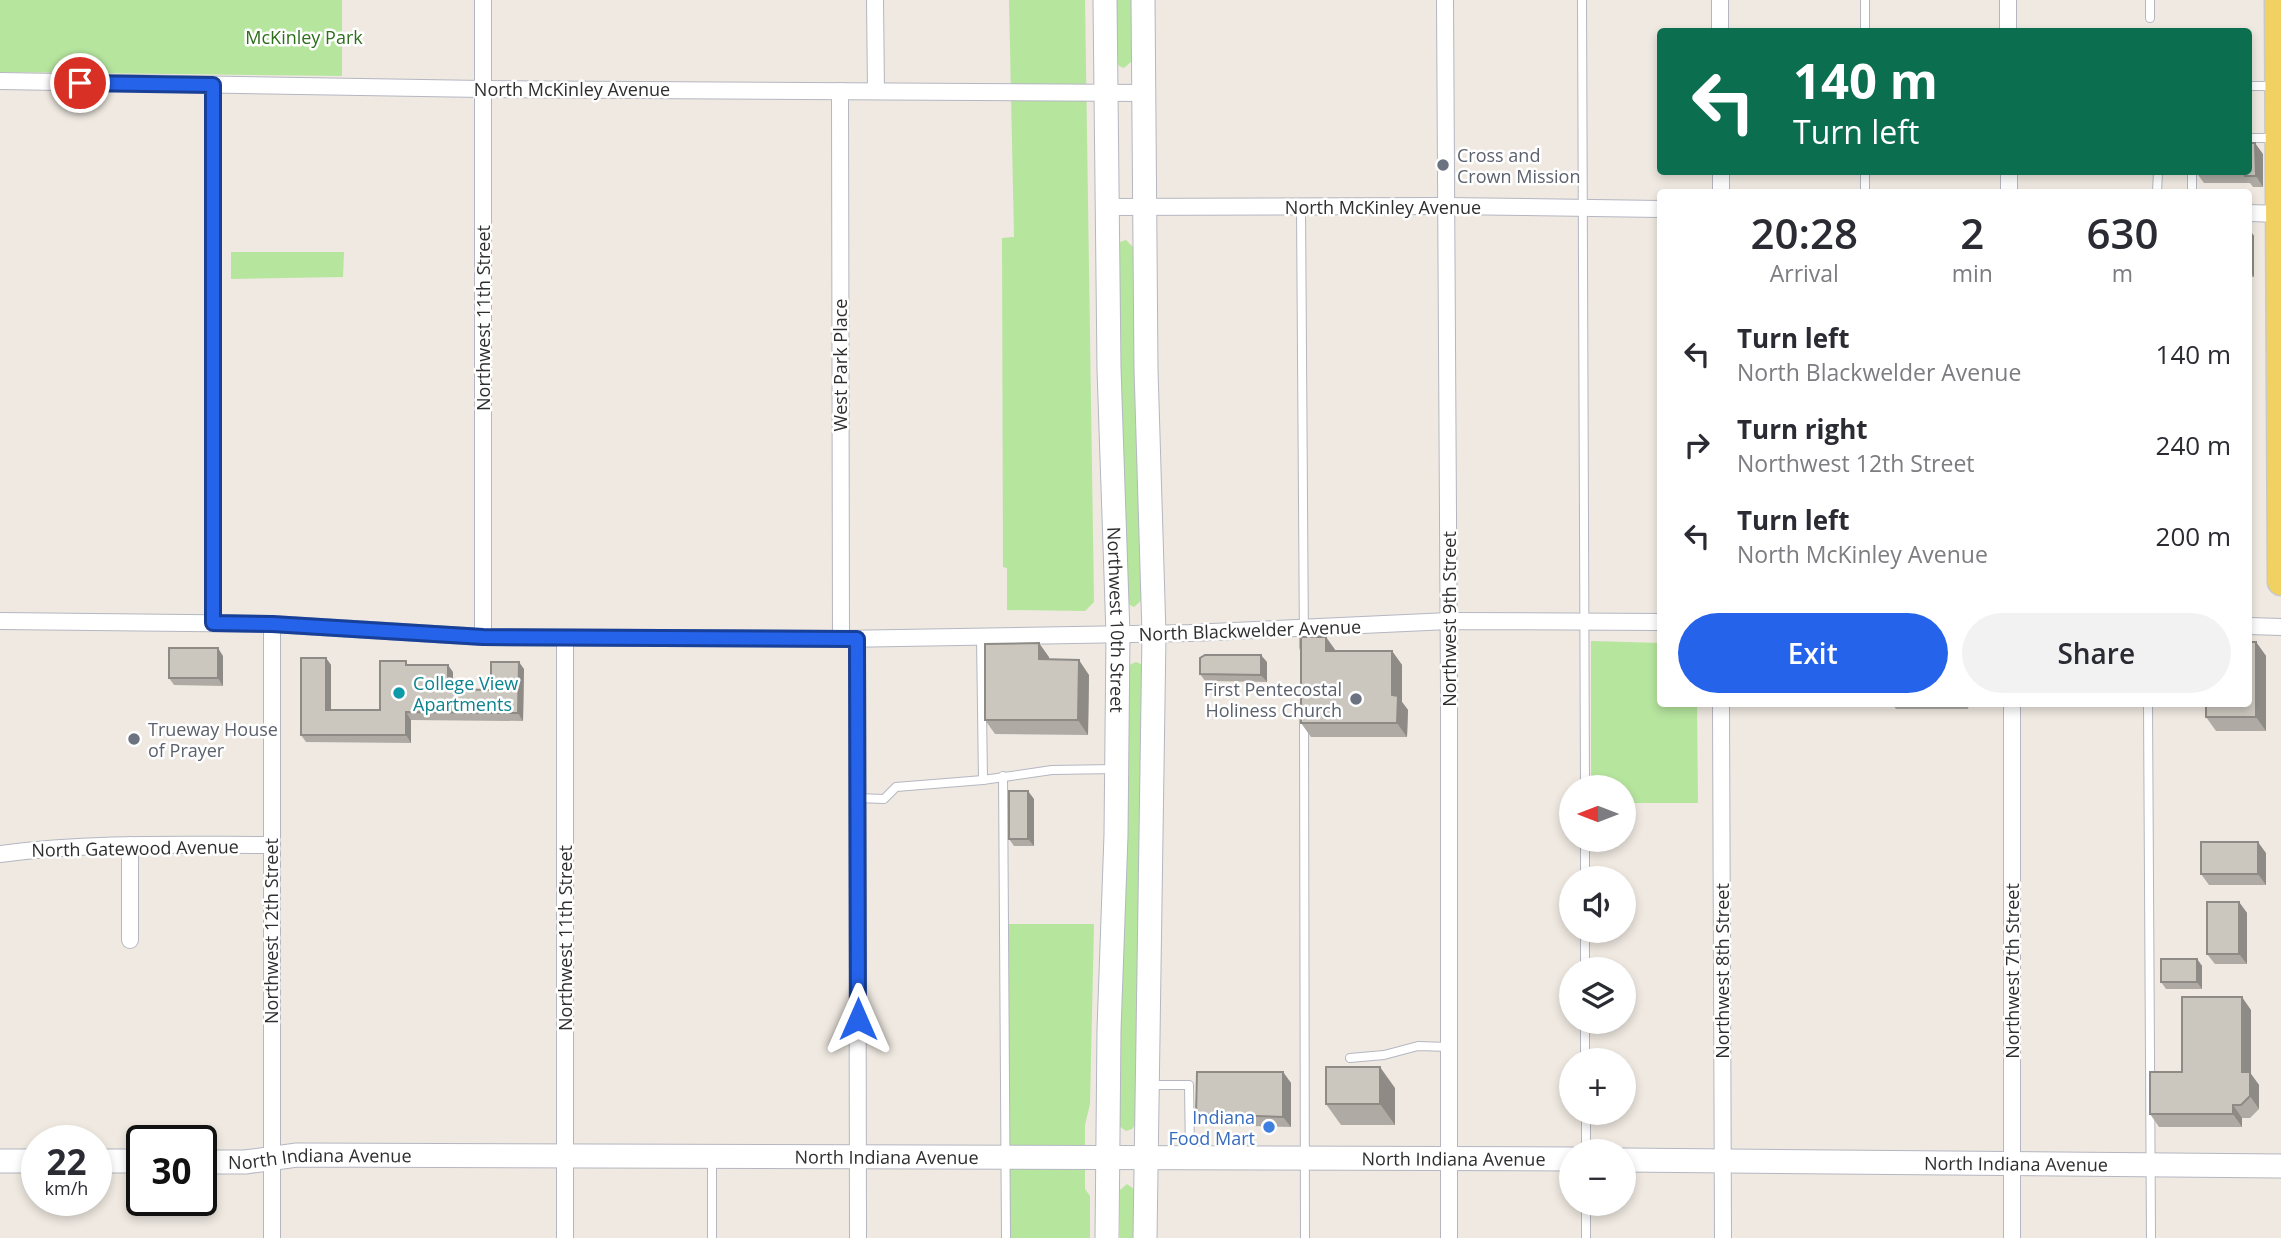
<!DOCTYPE html>
<meta charset="utf-8">
<style>
:root{--surface:#fff;--page:#f2f2f3;--text:#2b2b33;--muted:#7c7c81;--accent:#2563eb}
body{margin:0;font-family:"Open Sans",sans-serif;background:var(--page);color:var(--text);height:100vh;display:flex;flex-direction:column;font-size:26px;white-space:nowrap}
*{box-sizing:border-box;margin:0}
p{font-size:23px;color:var(--muted)}
.icon{flex:none;width:38px;height:38px;fill:none;stroke:currentColor;stroke-width:2;stroke-linecap:round;stroke-linejoin:round}
.map{position:relative;flex:1;overflow:hidden}
.panel{position:absolute;left:1657px;top:189px;width:595px;height:518px;display:flex;flex-direction:column;background:var(--surface);border-radius:7px;box-shadow:0 4px 10px #0003}
.panel>*{flex:none}
.banner{position:absolute;left:1657px;top:28px;width:595px;height:147px;border-radius:7px;box-shadow:0 4px 10px #0003;background:#0b6e4f;color:#fff;overflow:hidden}
.needle{width:46px;rotate:270deg}
.fabs{position:absolute;left:1559px;top:775px;display:grid;gap:14px}
.fabs a{display:grid;place-items:center;width:77px;height:77px;border-radius:50%;background:var(--surface);box-shadow:0 4px 10px #0003;font-size:35px}
.speed{position:absolute;left:21px;top:1125px;display:flex;gap:14px;font-size:35px;font-weight:700;text-align:center}
.speed>*{display:grid;place-content:center;width:91px;height:91px;border-radius:50%;background:var(--surface);box-shadow:0 4px 10px #0003;line-height:1}
.speed small{font-size:18px;font-weight:400}
.speed .limit{border:4px solid #111;border-radius:10px;background:#fff;color:#111}
.pin{position:absolute;display:grid;place-items:center;width:60px;height:60px;color:#fff;margin:-30px;border:4px solid #fff;border-radius:50%;box-shadow:0 2px 7px #0007}
.me{position:absolute;width:77px;margin:-38px;rotate:0deg;stroke-linejoin:round;filter:drop-shadow(0 0 5px #0008)}
.turn{display:flex;align-items:center;gap:24px;height:147px;padding:0 21px;font-size:32px}
.turn .icon{width:91px;height:91px;stroke-width:2.5}
.turn b{display:block;font-size:49px;line-height:60px}
.eta{display:flex;justify-content:space-evenly;align-items:center;height:119px;text-align:center}
.eta b{font-size:42px;font-weight:600;line-height:49px}
.button{display:flex;gap:14px;margin-top:auto;padding:14px 21px}
.button a{flex:1;height:80px;border-radius:42px;background:var(--accent);color:#fff;font-size:28px;font-weight:600;line-height:80px;text-align:center}
.button a+a{background:var(--page);color:var(--text)}
ul{padding:0;list-style:none}
li{display:flex;align-items:center;gap:21px;height:91px;padding:0 21px}
li div{flex:1}
li b{display:block;font-size:26px}
li em{font-style:normal}
.map>svg:first-child{display:block}
.green{fill:#b6e59e}
.lines{fill:none;stroke-linecap:round;stroke-linejoin:round}
.lane-casing{stroke:#b4b7c1;stroke-width:10}
.street-casing{stroke:#b4b7c1;stroke-width:18}
.secondary-casing{stroke:#b4b7c1;stroke-width:25}
.primary-casing{stroke:#c9c9c9;stroke-width:29}
.lane{stroke:#fff;stroke-width:8}
.street{stroke:#fff;stroke-width:16}
.secondary{stroke:#fff;stroke-width:23}
.primary{stroke:#f2d163;stroke-width:26}
.wall{fill:#afaba4}
.shaded-wall{fill:#8e8b86}
.building{fill:#cbc7bf;stroke:#8e8b86;stroke-width:2}
.route-casing{stroke:#184099;stroke-width:18}
.route{stroke:#2563eb;stroke-width:12}
.worship-dot{fill:#6b7280;stroke:#fff;stroke-width:2.5}
.culture-dot{fill:#0f9aa8;stroke:#fff;stroke-width:2.5}
.shop-dot{fill:#3f7fe0;stroke:#fff;stroke-width:2.5}
.labels{text-anchor:middle;dominant-baseline:central;stroke-width:5;stroke-linejoin:round;paint-order:stroke}
.park-label{font-size:18px;fill:#2c6e1b;stroke:#fff}
.street-label{font-size:18px;fill:#2e2e2e;stroke:#fff}
.worship-label{font-size:18px;fill:#5b616d;stroke:#fff;text-anchor:start}
.culture-label{font-size:18px;fill:#0d838f;stroke:#fff;text-anchor:start}
.shop-label{font-size:18px;fill:#366cbe;stroke:#fff;text-anchor:end}
</style>
<div class="map">
<svg width="2281" height="1238" viewBox="0 0 2281 1238">
<rect width="100%" height="100%" fill="#efe9e1"/>
<!-- green -->
<g class="green">
<path d="M0,0h342v76l-342,-4z"/>
<path d="M1009,0h76l9,602 -9,9 -78,-1v-42l-4,-1 -1,-329 12,-1z"/>
<path d="M1116,0h15l1,61 -8,7 -5,-2 -2,-4z"/>
<path d="M1126,240l7,7 2,163 8,189 -9,8 -4,-2 -2,-6 -9,-219 -2,-132 3,-6z"/>
<path d="M231,252h113l-1,25 -112,2z"/>
<path d="M1591,641l70,2v61h36l1,99h-74v-15l-33,-1z"/>
<path d="M1136,662l5,2 2,5c-1,152 -7,304 -8,456l-3,4 -6,2 -7,-5 8,-456 4,-6z"/>
<path d="M1008,924h86l-4,180 -5,21v64l5,7v42h-82z"/>
<path d="M1127,1184l7,5 1,49h-15v-48z"/>
</g>
<g class="lines">
<defs>
<g id="lane">
<path d="M1582,0l3,788"/>
<path d="M1865,0v32"/>
<path d="M2150,0v18"/>
<path d="M2249,86h27"/>
<path d="M2249,138h25"/>
<path d="M1865,172v20"/>
<path d="M2157,192l1,-20"/>
<path d="M2192,192v-20"/>
<path d="M1301,206l3,441"/>
<path d="M981,637l2,143"/>
<path d="M2148,704l3,534"/>
<path d="M1304,719l1,519"/>
<path d="M1003,776l3,462"/>
<path d="M857,798l27,1 12,-12 87,-7 69,-10 63,-1"/>
<path d="M1585,840v38"/>
<path d="M1585,931v39"/>
<path d="M1585,1022v38"/>
<path d="M1350,1058l34,-3 34,-9 31,1"/>
<path d="M1149,1085h40l1,69"/>
<path d="M1586,1113v39"/>
<path d="M712,1157v81"/>
<path d="M1586,1204v34"/>
</g>
<g id="street">
<path d="M483,0v637"/>
<path d="M875,0l1,91"/>
<path d="M1445,0l4,690v548"/>
<path d="M1720,0v32"/>
<path d="M2008,0v32"/>
<path d="M0,81l483,8 661,4"/>
<path d="M840,91l1,548"/>
<path d="M1721,172v20"/>
<path d="M2009,172v20"/>
<path d="M1106,207l340,-1 215,3"/>
<path d="M2249,213l32,1"/>
<path d="M0,621l272,3 211,13 358,2 349,-6 259,-12 212,1"/>
<path d="M213,623v-538"/>
<path d="M2249,626l32,1"/>
<path d="M857,639l1,599"/>
<path d="M1721,704l2,534"/>
<path d="M2012,704v534"/>
<path d="M0,854c90,-12 181,-9 271,-9"/>
<path d="M130,940v-95"/>
<path d="M272,1238v-614"/>
<path d="M565,1238v-600"/>
</g>
<g id="secondary">
<path id="s1" d="M1105,0l4,369 9,265 -2,201 -7,195 -2,208"/>
<path d="M1143,0l3,369 8,265 -9,604"/>
<path id="s2" d="M1624,1160l657,6"/>
<path d="M0,1161h37"/>
<path d="M96,1161h46"/>
<path id="s3" d="M201,1162h44l52,-7 1275,4"/>
</g>
<path id="primary" d="M2278,0l3,582"/>
</defs>
<!-- lane casing -->
<use href="#lane" class="lane-casing"/>
<!-- street casing -->
<use href="#street" class="street-casing"/>
<!-- secondary casing -->
<use href="#secondary" class="secondary-casing"/>
<!-- primary casing -->
<use href="#primary" class="primary-casing"/>
<!-- lane -->
<use href="#lane" class="lane"/>
<!-- street -->
<use href="#street" class="street"/>
<!-- secondary -->
<use href="#secondary" class="secondary"/>
<!-- primary -->
<use href="#primary" class="primary"/>
</g>
<!-- wall -->
<g class="wall">
<path d="M2263,154v33h-10l-3,-4h-46l-8,-11z"/>
<path d="M2249,229l5,7v41h-5z"/>
<path d="M2256,642l10,14v75h-50l-10,-14z"/>
<path d="M1336,651h56l10,14v37l6,8 -1,27h-96l-10,-14z"/>
<path d="M223,656v30l-49,-1 -5,-7z"/>
<path d="M1049,657v3l40,15 -1,60 -93,-1 -10,-14z"/>
<path d="M326,658l5,7v45h49l29,-45 44,7v17l38,1 33,-21 -1,52 -112,-1v23l-105,-1 -5,-7z"/>
<path d="M1267,662v20l-62,-1 -5,-7z"/>
<path d="M1892,704h77l-1,5h-72z"/>
<path d="M2051,704h67v1z"/>
<path d="M1034,799v47h-20l-5,-7z"/>
<path d="M2266,853v32h-57l-8,-11z"/>
<path d="M2239,902l8,11v51h-32l-8,-10z"/>
<path d="M2197,959l5,7v23h-36l-5,-7z"/>
<path d="M2251,1010v64l8,11v24l-9,9h-8v9h-83l-9,-13 32,-42z"/>
<path d="M1283,1072l8,11v44l-87,-2 -8,-11z"/>
<path d="M1395,1088v37h-54l-15,-21z"/>
</g>
<!-- shaded-wall -->
<g class="shaded-wall">
<path d="M2255,143l8,11v33l-7,-11z"/>
<path d="M2249,229l5,7v41l-5,-7z"/>
<path d="M1326,637l10,14h-10z"/>
<path d="M2256,642l10,14v75l-10,-14z"/>
<path d="M1039,643l10,14v17l-10,-15z"/>
<path d="M218,648l5,8v30l-5,-8z"/>
<path d="M1392,651l10,14v37l6,8 -1,27 -10,-14 -5,-28z"/>
<path d="M1261,655l6,7v20l-6,-7z"/>
<path d="M326,658l5,7v52l-5,-7z"/>
<path d="M1079,660l10,15 -1,60 -10,-15z"/>
<path d="M519,662l5,7 -1,52 -5,-8z"/>
<path d="M448,665l5,7v25l-5,-8z"/>
<path d="M406,712l5,8v23l-5,-8z"/>
<path d="M1028,791l6,8v47l-6,-7z"/>
<path d="M2258,842l8,11v32l-8,-11z"/>
<path d="M2239,902l8,11v51l-8,-10z"/>
<path d="M2197,959l5,7v23l-5,-7z"/>
<path d="M2242,997l9,13v64l8,11v24l-9,-13 -8,-24z"/>
<path d="M1380,1067l15,21v37l-15,-21z"/>
<path d="M1283,1072l8,11v44l-8,-10z"/>
<path d="M2233,1105l9,13v9l-9,-13z"/>
</g>
<!-- building -->
<g class="building">
<path d="M2249,143h6l1,33h-11v-4h-49h53z"/>
<path d="M1301,637h25v14h66v44l6,1 -1,27h-96z"/>
<path d="M2249,642h7v75h-50v-13h43z"/>
<path d="M1039,643v16l40,1 -1,60h-93v-76z"/>
<rect x="169" y="648" width="49" height="30"/>
<path d="M1205,655h56v20l-61,-1v-16z"/>
<path d="M301,658h25v52h54v-49h26v4h42v24l43,1v-28h28l-1,51 -112,-1v23h-105z"/>
<rect x="1009" y="791" width="19" height="48"/>
<rect x="2201" y="842" width="57" height="32"/>
<rect x="2207" y="902" width="32" height="52"/>
<rect x="2161" y="959" width="36" height="23"/>
<path d="M2182,997h60v75h8v24l-9,9h-8v9h-83v-42h32z"/>
<rect x="1326" y="1067" width="54" height="37"/>
<path d="M1197,1072h86v45l-87,-3z"/>
</g>
<g class="lines">
<defs>
<path id="route" d="M80,83l133,2v538l59,1 211,13 374,2 1,380"/>
</defs>
<!-- route casing -->
<use href="#route" class="route-casing"/>
<!-- route -->
<use href="#route" class="route"/>
</g>
<!-- markers -->
<g class="worship-dot">
<circle cx="1443" cy="165" r="7"/>
<circle cx="1356" cy="699" r="7"/>
<circle cx="134" cy="739" r="7"/>
</g>
<circle class="culture-dot" cx="399" cy="693" r="7"/>
<circle class="shop-dot" cx="1269" cy="1127" r="7"/>
<g class="labels">
<!-- park labels -->
<g class="park-label">
<text x="304" y="37">McKinley Park</text>
</g>
<!-- street labels -->
<g class="street-label">
<text x="572" y="89">North McKinley Avenue</text>
<text x="1383" y="207">North McKinley Avenue</text>
<text transform="translate(483 318) rotate(-90)">Northwest 11th Street</text>
<text transform="translate(840 365) rotate(-90)">West Park Place</text>
<text stroke="none"><textPath href="#s1" startOffset="620">Northwest 10th Street</textPath></text>
<text transform="translate(1449 619) rotate(-90)">Northwest 9th Street</text>
<text transform="translate(1250 630) rotate(-2)">North Blackwelder Avenue</text>
<text transform="translate(135 848) rotate(-1)">North Gatewood Avenue</text>
<text transform="translate(271 931) rotate(-90)">Northwest 12th Street</text>
<text transform="translate(565 938) rotate(-90)">Northwest 11th Street</text>
<text transform="translate(1722 971) rotate(-90)">Northwest 8th Street</text>
<text transform="translate(2012 971) rotate(-90)">Northwest 7th Street</text>
<text stroke="none"><textPath href="#s3" startOffset="686">North Indiana Avenue</textPath></text>
<text stroke="none"><textPath href="#s3" startOffset="119">North Indiana Avenue</textPath></text>
<text stroke="none"><textPath href="#s3" startOffset="1253">North Indiana Avenue</textPath></text>
<text stroke="none"><textPath href="#s2" startOffset="392">North Indiana Avenue</textPath></text>
</g>
<!-- worship labels -->
<g class="worship-label">
<text x="1457" y="155">Cross and<tspan x="1457" dy="21">Crown Mission</tspan></text>
<text x="1342" y="689" text-anchor="end">First Pentecostal<tspan x="1342" dy="21">Holiness Church</tspan></text>
<text x="148" y="729">Trueway House<tspan x="148" dy="21">of Prayer</tspan></text>
</g>
<!-- culture labels -->
<g class="culture-label">
<text x="413" y="683">College View<tspan x="413" dy="21">Apartments</tspan></text>
</g>
<!-- shop labels -->
<g class="shop-label">
<text x="1255" y="1117">Indiana<tspan x="1255" dy="21">Food Mart</tspan></text>
</g>
</g>
</svg>
<div class="fabs">
<a><svg class="needle" viewBox="-14 -14 28 28"><path d="M0-13l5 13h-10z" fill="#e53935"/><path d="M0 13l5-13h-10z" fill="#7c7c81"/></svg></a>
<a><svg class="icon" aria-label="sound" viewBox="0 0 24 24"><path d="M4 9h4l5-4v14l-5-4H4zM17 9q2 3 0 6"/></svg></a>
<a><svg class="icon" aria-label="layers" viewBox="0 0 24 24"><path d="M12 4l9 5-9 5-9-5zM3 14l9 5 9-5"/></svg></a>
<a>+</a>
<a>−</a>
</div>
<div class="speed"><div>22<small>km/h</small></div><div class="limit">30</div></div>
<div class="pin" style="left:80px;top:83px;background:#d93025"><svg class="icon" aria-label="arrive" viewBox="0 0 24 24"><path d="M6 21V4h12l-3 4 3 4H6"/></svg></div>
<svg class="me" style="left:858px;top:1019px" viewBox="-20 -20 40 40"><path d="M0-17L14 15 0 8-14 15z" fill="#2563eb" stroke="#fff" stroke-width="4"/></svg>
<div class="banner">
<div class="turn"><svg class="icon" aria-label="left" viewBox="0 0 24 24"><path d="M17 20v-9H6M10 6l-5 5 5 5"/></svg><div><b>140 m</b>Turn left</div></div>
</div>
<section class="panel">
<div class="eta">
<div><b>20:28</b><p>Arrival</p></div>
<div><b>2</b><p>min</p></div>
<div><b>630</b><p>m</p></div>
</div>
<ul>
<li><svg class="icon" aria-label="left" viewBox="0 0 24 24"><path d="M17 20v-9H6M10 6l-5 5 5 5"/></svg><div><b>Turn left</b><p>North Blackwelder Avenue</p></div><em>140 m</em></li>
<li><svg class="icon" aria-label="right" viewBox="0 0 24 24"><path d="M7 20v-9h11M14 6l5 5-5 5"/></svg><div><b>Turn right</b><p>Northwest 12th Street</p></div><em>240 m</em></li>
<li><svg class="icon" aria-label="left" viewBox="0 0 24 24"><path d="M17 20v-9H6M10 6l-5 5 5 5"/></svg><div><b>Turn left</b><p>North McKinley Avenue</p></div><em>200 m</em></li>
</ul>
<div class="button"><a>Exit</a><a>Share</a></div>
</section>
</div>
